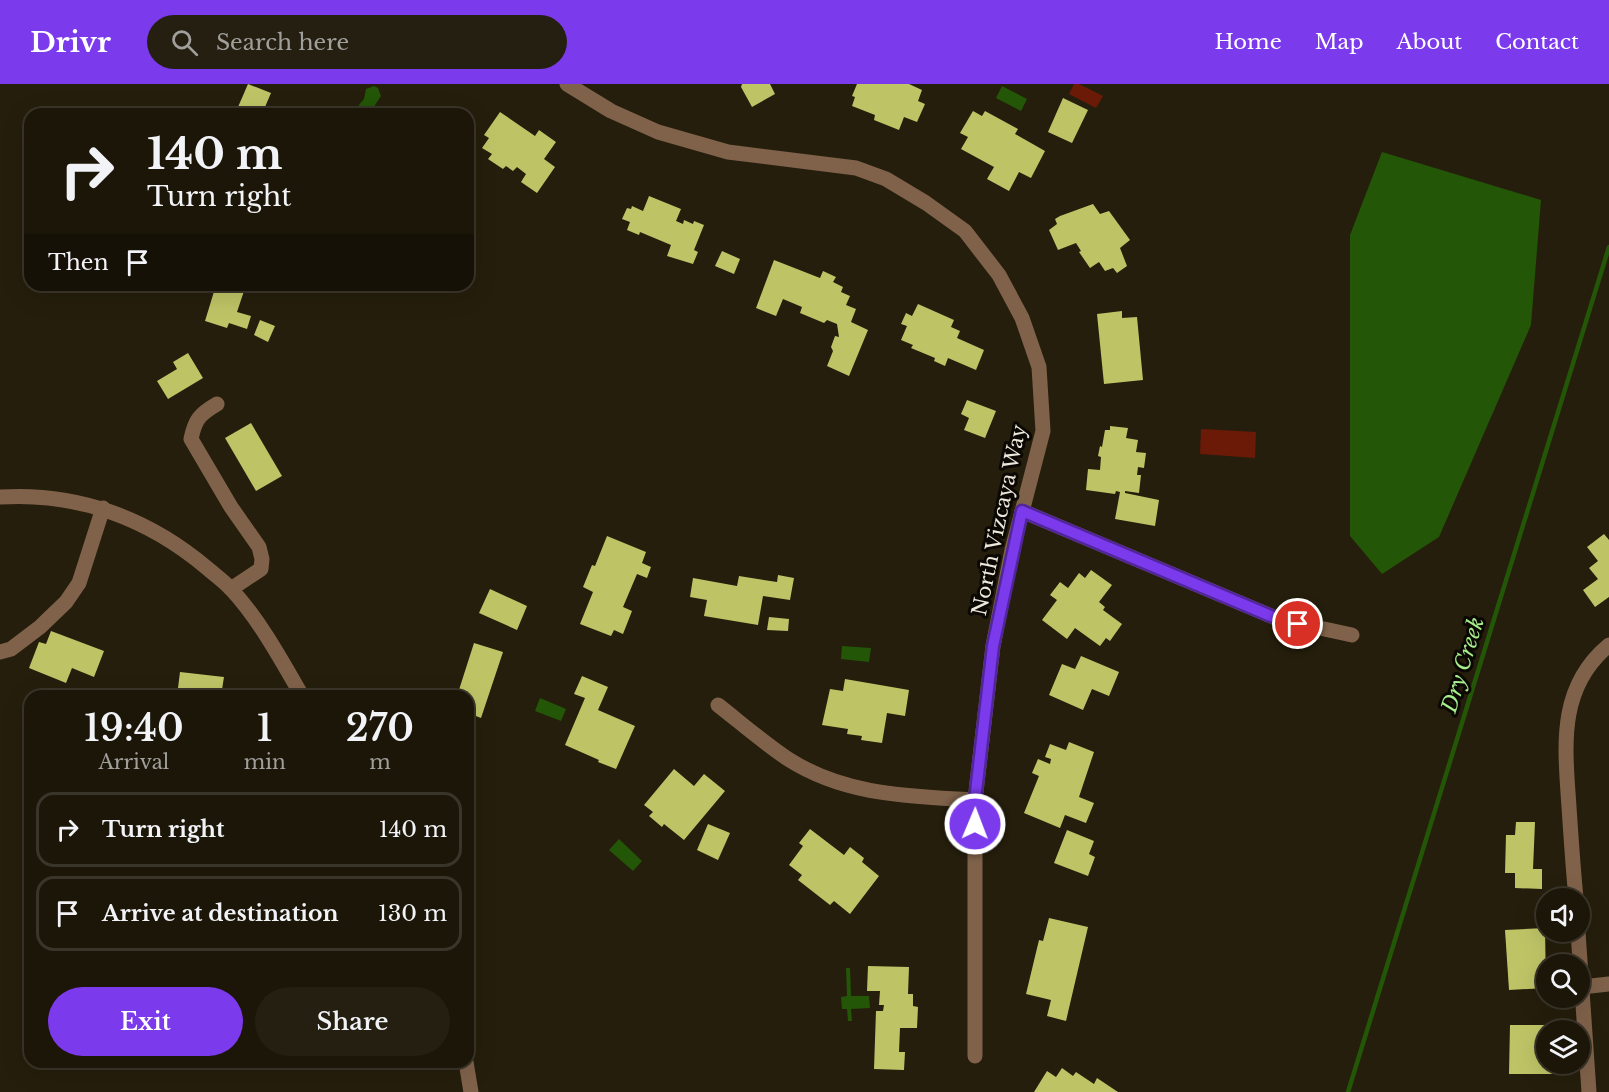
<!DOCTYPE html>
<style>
:root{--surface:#1c1609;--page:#251f12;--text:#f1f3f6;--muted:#a09f9c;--line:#3a352a;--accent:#7c3aed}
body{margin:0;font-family:"Libre Baskerville",serif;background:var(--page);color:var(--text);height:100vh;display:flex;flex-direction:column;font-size:22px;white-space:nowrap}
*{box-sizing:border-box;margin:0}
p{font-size:20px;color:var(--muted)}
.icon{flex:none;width:33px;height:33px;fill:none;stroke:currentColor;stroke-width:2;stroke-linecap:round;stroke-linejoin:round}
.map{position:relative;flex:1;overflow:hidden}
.side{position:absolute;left:24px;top:606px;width:450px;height:378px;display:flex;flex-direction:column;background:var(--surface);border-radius:18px;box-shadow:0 6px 24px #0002,0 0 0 2px var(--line)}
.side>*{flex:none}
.banner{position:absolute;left:24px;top:24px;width:450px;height:183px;border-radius:18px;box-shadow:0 6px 24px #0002,0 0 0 2px var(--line);background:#1c1609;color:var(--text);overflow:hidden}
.controls{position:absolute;left:1536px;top:804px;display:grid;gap:12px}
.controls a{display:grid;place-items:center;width:54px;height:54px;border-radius:50%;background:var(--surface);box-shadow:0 6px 24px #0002,0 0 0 2px var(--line);font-size:30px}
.pin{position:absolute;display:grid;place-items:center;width:51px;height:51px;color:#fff;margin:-26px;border:3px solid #fff;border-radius:50%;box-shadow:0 2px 6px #0007}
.me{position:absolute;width:66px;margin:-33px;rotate:1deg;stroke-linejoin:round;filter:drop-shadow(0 0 4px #0008)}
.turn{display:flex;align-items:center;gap:21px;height:126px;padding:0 24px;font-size:27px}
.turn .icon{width:78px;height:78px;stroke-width:2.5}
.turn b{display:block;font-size:42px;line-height:51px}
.then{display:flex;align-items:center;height:57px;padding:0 24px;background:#0003;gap:12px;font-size:22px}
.eta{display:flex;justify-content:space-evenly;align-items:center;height:102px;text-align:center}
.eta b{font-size:36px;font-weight:600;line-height:42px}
.cta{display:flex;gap:12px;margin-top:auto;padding:12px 24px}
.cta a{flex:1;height:69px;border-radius:36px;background:var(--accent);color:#fff;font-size:24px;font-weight:600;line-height:69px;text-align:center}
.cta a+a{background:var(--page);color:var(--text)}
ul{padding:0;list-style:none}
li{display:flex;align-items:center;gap:18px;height:75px;margin:0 12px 9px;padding:0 12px;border:3px solid var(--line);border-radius:18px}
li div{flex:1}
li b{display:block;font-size:22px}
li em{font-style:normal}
header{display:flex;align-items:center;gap:36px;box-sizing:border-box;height:84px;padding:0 30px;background:var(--accent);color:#fff}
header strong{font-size:28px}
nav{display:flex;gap:33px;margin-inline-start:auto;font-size:21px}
.search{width:420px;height:54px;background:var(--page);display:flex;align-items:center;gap:15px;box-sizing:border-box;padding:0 21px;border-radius:33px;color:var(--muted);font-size:22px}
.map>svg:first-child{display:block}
.green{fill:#6a1a07}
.water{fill:#235606}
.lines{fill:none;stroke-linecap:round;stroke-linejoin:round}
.stream{stroke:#235606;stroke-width:4.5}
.building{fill:#bec466}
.minor{stroke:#80624a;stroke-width:15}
.route-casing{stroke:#51269a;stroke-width:15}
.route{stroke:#7c3aed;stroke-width:10}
.labels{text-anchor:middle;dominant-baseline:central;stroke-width:6;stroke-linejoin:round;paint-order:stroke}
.street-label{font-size:20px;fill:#ede8dd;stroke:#0b0803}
.water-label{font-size:21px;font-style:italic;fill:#a6ee8b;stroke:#0b0803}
</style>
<header>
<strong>Drivr</strong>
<div class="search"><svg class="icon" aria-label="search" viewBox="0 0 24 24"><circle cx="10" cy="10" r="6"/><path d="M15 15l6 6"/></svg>Search here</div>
<nav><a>Home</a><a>Map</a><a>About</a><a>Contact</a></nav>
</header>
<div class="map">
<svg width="1609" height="1008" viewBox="0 0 1609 1008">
<rect width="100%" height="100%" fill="#251e0c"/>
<g class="green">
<path d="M1074,0h5l24,12 -7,12 -27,-14z"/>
<path d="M1201,345l55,3 -1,26 -55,-4z"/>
</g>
<g class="water">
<path d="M374,2l4,2 3,8 -6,9 -2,9h-16l2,-9 5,-6 2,-10z"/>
<path d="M1002,2l25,13 -6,12 -25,-13z"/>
<path d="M1382,68l159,48 -10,125 -92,212 -57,37 -32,-38v-301z"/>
<path d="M842,562l29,2 -2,14 -28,-3z"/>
<path d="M540,614l26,11 -5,12 -26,-10z"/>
<path d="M619,755l23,22 -9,10 -24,-21z"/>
<path d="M846,884h4l1,28h18l1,12 -19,1 1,12h-4l-1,-12h-5l-1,-12 6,-1z"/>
</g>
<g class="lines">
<path class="stream" d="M1348,1008l261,-845"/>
</g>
<g class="building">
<path d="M248,0l23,9 -9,21h-27z"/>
<path d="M742,0h28l5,10 -23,13 -11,-20z"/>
<path d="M857,0h52l13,6 -4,11 7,3 -8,18 -13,-5 -5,13 -25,-10 1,-5 -23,-9 3,-9 -3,-1z"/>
<path d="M1063,14l25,12 -16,33 -24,-11z"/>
<path d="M973,27l9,5 3,-5 33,18 -3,5 30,17 -14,27 -12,-6 -10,19 -22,-12 7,-12 -33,-18 7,-12 -8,-4z"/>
<path d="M500,28l35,24 4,-6 17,12 -12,17 11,8 -18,26 -16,-11 5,-8 -9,-7 -4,4 -7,-5 -3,3 -15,-10 4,-5 -10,-6 7,-10 -5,-3z"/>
<path d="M649,112l32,13 -5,12 7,3 1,-4 9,4 1,-3 10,4 -10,25 4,2 -5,12 -26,-8 4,-11 -31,-13 -1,3 -12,-5 3,-8 -8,-3 5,-11 4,1 1,-3 11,5z"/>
<path d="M1093,120l7,10 9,-3 21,29 -10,8 7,18 -10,7 -4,-5 -8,3 -6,-9 -9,6 -11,-16 2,-1 -5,-8 -18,7 -9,-20 8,-6 -2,-5 5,-3z"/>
<path d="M722,167l18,8 -6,15 -19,-8z"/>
<path d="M774,176l46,18 3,-7 13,6 -3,5 10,5 -2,5 9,4 -4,9 10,4 -5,13 17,8 -19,46 -22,-10 6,-15 -2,-4 4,-11 4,1 -2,-13 -10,-4 -3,3 -24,-10 2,-6 -19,-8 -7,17 -20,-8z"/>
<path d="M216,201h30l-9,27 14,4 -4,13 -18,-6 -2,5 -22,-7z"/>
<path d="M918,220l36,16 -3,7 9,4 -3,7 27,12 -8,20 -28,-12 -3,8 -11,-5 1,-3 -24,-10 2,-3 -12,-5 6,-14 -6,-2 5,-11 6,3z"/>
<path d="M1122,227v7l15,-1 6,63 -39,4 -7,-70z"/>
<path d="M260,236l15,6 -7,16 -14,-7z"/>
<path d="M188,269l15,25 -35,21 -11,-18 20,-12 -4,-7z"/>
<path d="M967,316l29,11 -11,27 -21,-8 5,-12 -8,-4z"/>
<path d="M251,339l31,53 -26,15 -31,-53z"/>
<path d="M1110,342l18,2 -2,10 12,2 -2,12 10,1 -2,15 -6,-1 -1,8h4l-2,18 -14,-2v2l34,7 -4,26 -40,-7 5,-27 -4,-1 -1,3 -29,-4 2,-21 12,1 1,-13 -3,-1 2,-10 2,1 3,-17h5z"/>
<path d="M1604,450l5,6v57l-14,10 -12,-17 15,-11 -9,-11 9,-7 -11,-14z"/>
<path d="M607,452l39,16 -4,11 9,4 -4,11 -10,-4 -14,33 9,4 -9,23 -9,-4 -3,6 -31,-12 13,-32 -10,-5 9,-22 3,1z"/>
<path d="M1091,486l21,15 -13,17 6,5 -2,3 19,14 -12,17 -4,-3 -6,8 -25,-18 -8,11 -25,-19 15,-20 -7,-5 10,-13 8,6 11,-15 6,5z"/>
<path d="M778,491l16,3 -4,22 -27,-4 -5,29 -54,-9 3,-16 -17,-3 3,-19 44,8 2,-10 38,6z"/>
<path d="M490,505l37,17 -10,24 -38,-17z"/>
<path d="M769,533l20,2 -1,12 -21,-1z"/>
<path d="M51,547l53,20 -10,26 -22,-9 -6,15 -37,-15 10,-26 7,2z"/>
<path d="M474,559l29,9 -22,66 -13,-5v-17h-11z"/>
<path d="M1081,572l38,16 -10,24 -17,-7 -9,21 -34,-15 13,-31 13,5z"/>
<path d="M180,588l44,5 -3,19h-44z"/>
<path d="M582,592l26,11 -10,23 37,16 -19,43 -18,-7 1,-2 -34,-15 20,-47 -11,-4z"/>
<path d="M845,595l64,11 -4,26 -18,-3 -5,30 -21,-3 1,-4 -15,-2 1,-5 -26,-4 8,-36 13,2z"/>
<path d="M1069,658l25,10 -15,45 15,6 -8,20 -21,-8 -5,13 -36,-15 15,-37 -7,-3 6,-14 12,5 1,-5 -6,-2 5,-13 16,6z"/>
<path d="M674,685l20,17 10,-12 21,17 -41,49 -20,-16 -2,3 -13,-11 4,-4 -9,-7z"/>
<path d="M1516,738h19l-2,47h9v20l-27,-1v-15h-10l1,-38h9z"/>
<path d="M708,740l22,9 -12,27 -21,-10z"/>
<path d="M810,745l34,26 6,-8 14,11 -2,4 17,14 -29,38 -16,-13 -4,4 -32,-25 4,-5 -13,-10 14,-19 -4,-3z"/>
<path d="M1067,746l27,11 -5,13 6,3 -7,19 -34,-13z"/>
<path d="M1049,834l39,9 -22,94 -19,-5 4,-16 -25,-6 13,-54 4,1z"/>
<path d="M1545,844l1,60 -37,2 -4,-60z"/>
<path d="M868,882l41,1 -1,27h5v12l5,1 -1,21h-17l-1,24h6l-1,18 -30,-1 2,-58h7l1,-6h-5l1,-14h-13z"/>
<path d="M1510,941h45v5h-9v34h8v10h-45z"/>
<path d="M1062,984l11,8 3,-4 18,12 3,-6 21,14h-84l13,-21 9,6z"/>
</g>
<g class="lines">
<g class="minor">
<path d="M567,0l44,27 47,21 70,20 128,16 30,11 40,24 39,28 34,44 23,43 17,49 4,64 -31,119 -19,96 -18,154v256"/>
<path d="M217,320c-17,10 -22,15 -26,35l40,68 28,40 3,12 -1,10 -30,20"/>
<path d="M0,413c77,-5 148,21 207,71 8,7 17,13 24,21 28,30 51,72 71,107"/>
<path d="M1022,427l256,108 74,16"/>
<path d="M0,568l11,-3 29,-22 26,-25 13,-19 24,-75"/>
<path d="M718,621c23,18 46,38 70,54 58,37 121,37 187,41"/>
<path d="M1576,814c-3,-30 -5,-61 -7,-91 -4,-60 -12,-119 40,-162"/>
<path d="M1578,848l11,160"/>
<path d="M1582,903l27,-3"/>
<path d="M466,978l5,30"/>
</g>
</g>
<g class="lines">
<defs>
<path id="route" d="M975,740v-24l18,-154 29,-135 256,108 20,5"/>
</defs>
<use href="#route" class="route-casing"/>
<use href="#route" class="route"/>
</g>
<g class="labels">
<g class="street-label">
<text transform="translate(999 436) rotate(-78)">North Vizcaya Way</text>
</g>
<g class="water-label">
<text transform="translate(1463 581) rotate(-73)">Dry Creek</text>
</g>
</g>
</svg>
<div class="controls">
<a><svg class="icon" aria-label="sound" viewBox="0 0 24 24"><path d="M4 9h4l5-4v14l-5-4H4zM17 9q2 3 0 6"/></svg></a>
<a><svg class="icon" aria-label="search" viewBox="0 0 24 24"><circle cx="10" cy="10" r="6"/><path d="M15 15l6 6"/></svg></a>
<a><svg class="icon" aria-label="layers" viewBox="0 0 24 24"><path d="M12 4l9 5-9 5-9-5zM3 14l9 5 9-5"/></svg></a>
</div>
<div class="pin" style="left:1298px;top:540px;background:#d93025"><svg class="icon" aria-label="arrive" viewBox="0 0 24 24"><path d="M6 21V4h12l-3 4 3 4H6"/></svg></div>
<svg class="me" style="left:975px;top:740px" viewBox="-20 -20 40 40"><circle r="17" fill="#7c3aed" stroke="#fff" stroke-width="3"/><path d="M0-11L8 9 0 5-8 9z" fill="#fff"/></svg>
<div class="banner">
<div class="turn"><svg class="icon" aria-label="right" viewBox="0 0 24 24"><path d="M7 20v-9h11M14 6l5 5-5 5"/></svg><div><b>140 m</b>Turn right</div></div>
<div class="then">Then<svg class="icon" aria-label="arrive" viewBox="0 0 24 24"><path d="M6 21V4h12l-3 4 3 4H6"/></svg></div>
</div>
<section class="side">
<div class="eta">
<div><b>19:40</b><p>Arrival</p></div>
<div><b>1</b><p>min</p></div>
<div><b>270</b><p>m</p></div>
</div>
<ul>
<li><svg class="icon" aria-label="right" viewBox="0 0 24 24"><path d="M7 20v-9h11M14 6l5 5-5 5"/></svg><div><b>Turn right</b></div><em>140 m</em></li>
<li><svg class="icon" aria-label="arrive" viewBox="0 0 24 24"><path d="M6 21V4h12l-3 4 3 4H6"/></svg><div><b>Arrive at destination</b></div><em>130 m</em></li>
</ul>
<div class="cta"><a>Exit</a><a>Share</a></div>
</section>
</div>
